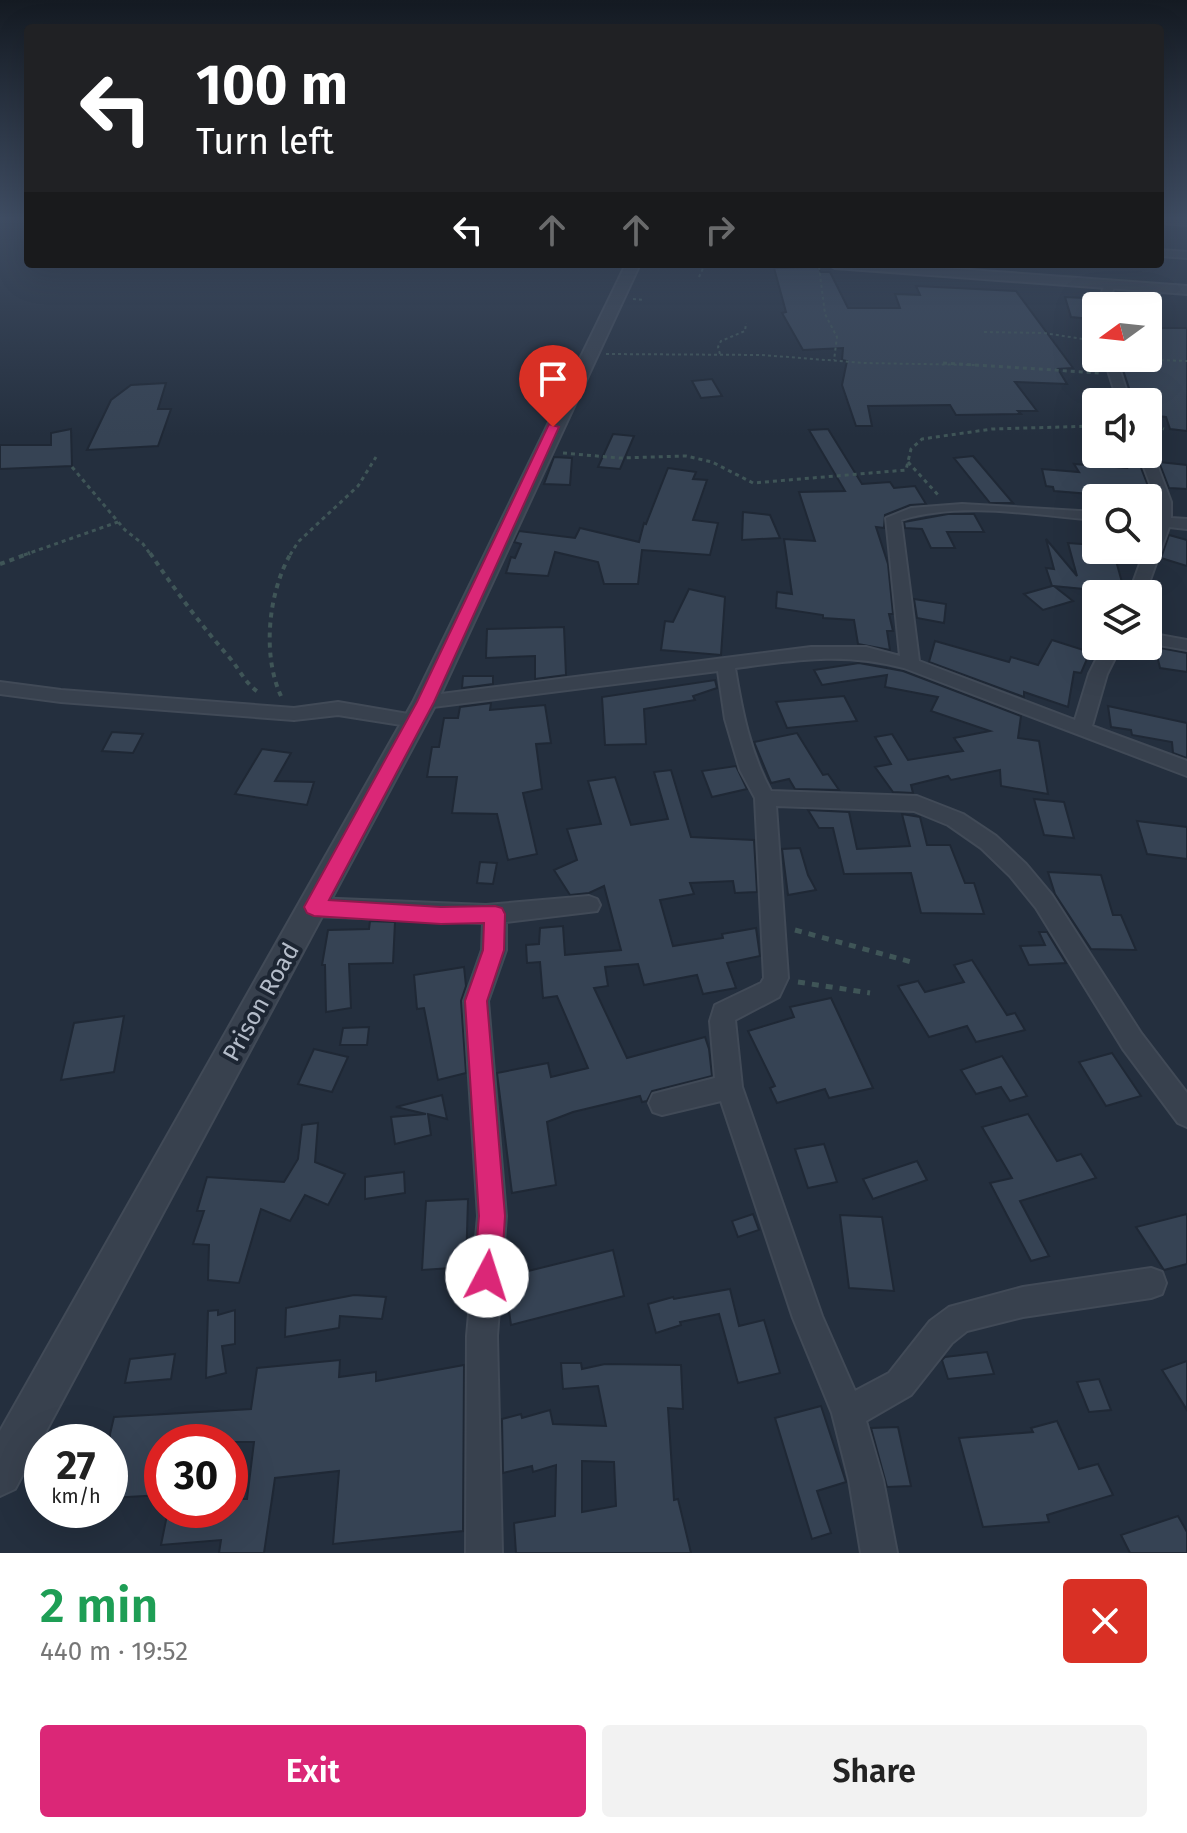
<!DOCTYPE html>
<meta charset="utf-8">
<style>
:root{--surface:#fff;--page:#f2f2f2;--text:#222;--muted:#767676;--accent:#db2777}
body{margin:0;font-family:"Fira Sans",sans-serif;background:var(--page);color:var(--text);height:100vh;display:flex;flex-direction:column;font-size:30px;white-space:nowrap}
*{box-sizing:border-box;margin:0}
p{font-size:26px;color:var(--muted)}
.icon{flex:none;width:44px;height:44px;fill:none;stroke:currentColor;stroke-width:2;stroke-linecap:round;stroke-linejoin:round}
.map{position:relative;height:1553px;overflow:hidden}
.panel{display:flex;flex-direction:column;background:var(--surface);flex:1}
.panel>*{flex:none}
.hud{position:absolute;left:24px;top:24px;width:1140px;height:244px;border-radius:8px;box-shadow:0 8px 32px #0002;background:#202124;color:#fff;overflow:hidden}
.needle{width:52px;rotate:255deg}
.buttons{position:absolute;left:1082px;top:292px;display:grid;gap:16px}
.buttons a{display:grid;place-items:center;width:80px;height:80px;border-radius:8px;background:var(--surface);box-shadow:0 8px 32px #0002;font-size:40px}
.speed{position:absolute;left:24px;top:1424px;display:flex;gap:16px;font-size:40px;font-weight:700;text-align:center}
.speed>*{display:grid;place-content:center;width:104px;height:104px;border-radius:50%;background:var(--surface);box-shadow:0 8px 32px #0002;line-height:1}
.speed small{font-size:20px;font-weight:400}
.speed .limit{border:12px solid #d22;background:#fff;color:#111}
.pin{position:absolute;display:grid;place-items:center;width:68px;height:68px;color:#fff;margin:-82px -34px;border-radius:50% 50% 50% 0;rotate:-45deg;box-shadow:0 0 8px #0007}
.pin .icon{rotate:45deg}
.me{position:absolute;width:88px;margin:-44px;rotate:5deg;stroke-linejoin:round;filter:drop-shadow(0 0 6px #0008)}
.turn{display:flex;align-items:center;gap:28px;height:168px;padding:0 40px;font-size:36px}
.turn .icon{width:104px;height:104px;stroke-width:2.5}
.turn b{display:block;font-size:56px;line-height:68px}
.lanes{display:flex;align-items:center;height:76px;padding:0 40px;background:#0003;justify-content:center;gap:40px;direction:ltr}
.lanes .off{opacity:.35}
.round{display:grid;place-items:center;flex:none;width:84px;height:84px;border-radius:8px;background:var(--page)}
.headline{display:flex;align-items:center;justify-content:space-between;height:136px;padding:0 40px}
h1{font-size:48px;font-weight:600;line-height:60px;color:#1e9e55}
.action{display:flex;gap:16px;margin-top:auto;padding:16px 40px}
.action a{flex:1;height:92px;border-radius:8px;background:var(--accent);color:#fff;font-size:32px;font-weight:600;line-height:92px;text-align:center}
.action a+a{background:var(--page);color:var(--text)}
.map>svg:first-child{display:block}
.building{fill:#364354;stroke:#1f2835;stroke-width:2;fill-rule:evenodd}
.lines{fill:none;stroke-linecap:round;stroke-linejoin:round}
.minor-casing{stroke:#414a57;stroke-width:4}
.tertiary-casing{stroke:#414a57;stroke-width:4}
.path-far3{stroke:#3f5557;stroke-width:2;stroke-dasharray:3 3;stroke-linecap:butt}
.path-far2{stroke:#3f5557;stroke-width:3;stroke-dasharray:4 4;stroke-linecap:butt}
.path-far1{stroke:#3f5557;stroke-width:4;stroke-dasharray:5 5;stroke-linecap:butt}
.path{stroke:#3f5557;stroke-width:5;stroke-dasharray:7 7;stroke-linecap:butt}
.minor{fill:#38414e;fill-rule:evenodd}
.tertiary{fill:#38414e;fill-rule:evenodd}
.route{fill:#db2777;stroke:#8e194d;stroke-width:2}
.labels{text-anchor:middle;dominant-baseline:central;stroke-width:8;stroke-linejoin:round;paint-order:stroke}
.street-label{font-size:24px;fill:#b4bcc9;stroke:#1d2633}
</style>
<div class="map">
<svg width="1187" height="1553" viewBox="0 0 1187 1553">
<rect width="100%" height="100%" fill="#242f3e"/>
<g class="building">
<path d="M818,267l3,5h9l18,36h52l-5,-14 25,1 -4,-9 100,5 57,77 -15,1 9,15 -52,-2 22,29h-19l3,3 -65,1 -6,-10 -82,1 4,20h-16l-14,-41 5,-24 -5,-1 1,-12 -40,2 -21,-37 4,-1 -12,-44z"/>
<path d="M1065,297l19,1 7,21 -20,-2z"/>
<path d="M1148,328h39v103l-17,-2 -4,-12 -18,-2v-16l-16,-2 -12,-36 28,1z"/>
<path d="M712,379l10,17 -21,2 -9,-17z"/>
<path d="M166,383l-8,26h13l-13,37 -71,4 24,-50 20,-15z"/>
<path d="M71,429l1,37 -72,3v-24h51v-12z"/>
<path d="M828,429l34,55 28,-2 4,6 21,-2 11,18 -16,1 -25,10 -1,13 -8,-1 12,37 5,50h-4l4,17h-6l3,19 -32,-6 -4,-24 -31,-2v-3l-47,-7 1,-16 15,2 -8,-55 31,2 -16,-49 46,-1 -36,-61z"/>
<path d="M613,434l21,2 -14,33 -22,-2z"/>
<path d="M973,456l40,47h-23l-36,-45z"/>
<path d="M554,457l18,1 -2,27 -26,-1z"/>
<path d="M1124,458l14,2 10,26 -15,-1 7,13 -86,-7 -1,-4 -7,-1 -4,-17 37,3 -5,-8 53,4z"/>
<path d="M1159,462l28,3v24l-18,-1z"/>
<path d="M668,468l28,4 -3,7 14,1 -14,40 25,3 -8,32 -68,-5 -4,34h-34l-6,-22 -43,-10 -7,24 -42,-3 5,-16 4,1 6,-14 -7,-2 5,-11 56,7 5,-10 59,14 5,-19 2,1z"/>
<path d="M743,512l27,3 10,23 -38,2z"/>
<path d="M948,514h26l10,18h-37l8,16h-24l-9,-19 -17,-1 -1,-6z"/>
<path d="M1169,535l18,5v26l-26,-8z"/>
<path d="M1046,539l31,37 -9,-33 28,2v5h17l12,43 -71,-7 19,15 -30,9 -19,-16 28,-8 -6,-18 8,1z"/>
<path d="M689,589l36,8 -4,58 -60,-5 4,-29 8,1z"/>
<path d="M914,599l32,5 -2,19 -27,-5z"/>
<path d="M564,627l2,48 -31,4v-23l-49,2 1,-29z"/>
<path d="M1052,640l38,12 -9,21 -7,-1 -6,35 -44,-15v5l-95,-35 6,-21 74,21 2,-5 27,8z"/>
<path d="M1155,647l32,6v19l-27,-4z"/>
<path d="M859,663l44,8 118,45 -3,22 21,3 9,53 -47,-8 -1,-16 -49,10 -3,-4 -37,9 2,8 -20,-1 -18,-25 16,-3 -16,-27 17,-3 16,26 55,-9 -9,-13 36,-7 -59,-20 7,-14 -53,-10 2,-12 -65,10 -8,-15z"/>
<path d="M463,676h30v8l-31,4z"/>
<path d="M715,680l2,8 -24,8 2,4 -51,9 2,35 -41,1 -3,-48z"/>
<path d="M844,696l13,25 -70,7 -11,-26z"/>
<path d="M491,703l-1,7 55,-5 6,38 -15,1 6,45 -19,4 14,61 -29,6 -11,-46 -45,-1 5,-36h-30l5,-30h7l5,-29h14l2,-11z"/>
<path d="M1108,706l79,17v35l-14,-5 -1,-11 -40,-7 -1,-5 -20,-3z"/>
<path d="M112,732l31,2 -10,19 -31,-2z"/>
<path d="M797,733l26,42 5,-1 11,16 -44,-1 -6,-10 -18,4 -17,-41z"/>
<path d="M262,749l29,4 -16,28 39,1 -7,23 -72,-11z"/>
<path d="M736,766l11,23 -35,8 -10,-26z"/>
<path d="M671,770l20,67 63,3 3,52 -22,1 -2,-12 -43,2 4,11 -34,6 13,46 50,-8 -1,-4 34,-6 4,28 -33,7 9,25 -33,6 -6,-19 -53,10 -6,-21 -33,3 3,19 -14,2 33,70 78,-21 4,12 3,27 -60,15 -5,10 -5,1 -2,-6 -67,16 -26,10 9,63 -44,8 -15,-120 51,-10 3,14 37,-9 -31,-72 -14,2 -3,-36 -13,1 -1,-18 13,-1 1,-16 23,-2 2,29 56,-5 -17,-64 -15,7 -19,2 -16,-25 23,-10 -10,-31 34,-5 -13,-43 27,-4 16,48 37,-6 -14,-47z"/>
<path d="M1034,799l30,3 10,36 -30,-3z"/>
<path d="M808,810l41,2 8,37 53,-3 -8,-32 18,3 7,28h23l15,38h9l10,31 -63,-1 -10,-40 -67,1 -11,-46h-14z"/>
<path d="M1137,821l50,6v32l-40,-5z"/>
<path d="M800,848l8,27 8,15 -28,5 -6,-46z"/>
<path d="M480,862l17,1 -4,21 -16,-1z"/>
<path d="M1048,872l53,3 12,40h8l15,35 -45,-1 -36,-55z"/>
<path d="M370,921l25,1 -2,41 -44,1 2,44 -25,4 -1,-47h-3l6,-35 41,-1z"/>
<path d="M1039,932h8l19,31 -37,2 -9,-19 25,-1z"/>
<path d="M972,960l35,55 8,-2 10,17 -49,12 -9,-16 -38,11 -31,-51 20,-5 7,11 39,-10 -10,-17z"/>
<path d="M464,967l2,19 -5,15 5,72 -28,7 -14,-72 -7,1 -3,-34z"/>
<path d="M831,998l42,90 -44,10 -4,-9 -48,14 -7,-15 5,-2 -27,-55 46,-14 -4,-10z"/>
<path d="M124,1016l-10,56 -53,8 13,-57z"/>
<path d="M369,1027l-2,18h-27l3,-17z"/>
<path d="M314,1049l34,8 -16,35 -34,-8z"/>
<path d="M1112,1053l29,43 -35,10 -27,-44z"/>
<path d="M1002,1056l25,40 -17,5 -9,-14 -25,7 -15,-24z"/>
<path d="M442,1095l5,24 -19,-5 3,21 -36,9 -4,-27 35,-3 -30,-7z"/>
<path d="M1028,1114l29,47 24,-7 15,24 -76,23 29,55 -18,5 -41,-78 22,-5 -30,-51z"/>
<path d="M318,1123l-3,39 30,12 -17,31 -23,-10 -15,26 -29,-12 -22,74 -31,-3 1,-35 -16,-1 11,-33h-7l10,-34 77,5 14,-23 4,-34z"/>
<path d="M824,1144l13,38 -29,6 -13,-39z"/>
<path d="M917,1161l10,19 -54,19 -10,-20z"/>
<path d="M404,1172l1,21 -40,6v-22z"/>
<path d="M468,1199l-2,68 -44,3 4,-69z"/>
<path d="M753,1214l6,16 -21,7 -6,-16z"/>
<path d="M1187,1214v50l-23,6 -28,-43z"/>
<path d="M840,1215l42,2 12,74 -45,-3z"/>
<path d="M613,1250l11,46 -113,29 -7,-48z"/>
<path d="M730,1289l9,37 25,-6 16,53 -42,10 -19,-69 -39,8 1,3 -25,8 -8,-29 25,-7 1,2z"/>
<path d="M354,1295l32,2 -4,22 -42,-3 -1,12 -54,9 1,-29z"/>
<path d="M218,1310v5l17,-5v34l-13,2 4,27 -20,5 2,-67z"/>
<path d="M987,1352l7,22 -46,5 -6,-19 3,-3z"/>
<path d="M175,1354l-4,25 -46,4 5,-24z"/>
<path d="M340,1360l-1,17 37,-5v9l88,-16 -1,166 -130,13 6,-73 -64,7 -11,75h-45l2,-13 -60,5 7,-35h62v-11h17l7,-57h-92v53l-52,3v-64l4,-17 137,-8 6,-41z"/>
<path d="M1187,1361v49l-25,-40z"/>
<path d="M561,1363h20l1,6 23,-5 76,1 2,44 -15,-1 6,92 4,-1 13,54h-175l-2,-30 41,-7 1,-51 -23,7 -1,-6 -29,7 -1,-54 19,-5 1,4 28,-8 3,14 53,2 -8,-40 -35,3zM582,1461l32,1 2,44 -34,6z"/>
<path d="M1099,1379l12,31 -22,2 -12,-30z"/>
<path d="M821,1406l25,76 -29,9 14,42 -19,6 -37,-121z"/>
<path d="M1057,1421l22,48 19,-5 15,31 -66,20 2,7 -66,5 -24,-89 74,-6 -2,-4z"/>
<path d="M898,1427l13,59 -24,1 -16,-59z"/>
<path d="M1178,1516l9,16v21h-57l-9,-18z"/>
</g>
<g class="lines">
<defs>
<g id="minor">
<path d="M1160,219h27v6l-27,-2z"/>
<path d="M1160,250l27,2v6l-27,-2z"/>
<path d="M1110,281l5,3 -8,22h-10l8,-22z"/>
<path d="M1104,358h12l14,44h-12z"/>
<path d="M1148,450l5,4 18,48v16l16,1v10l-18,-2 -24,67h-16l16,-44h3l6,-24h-6v-10l8,1 1,-15 -18,-48h9z"/>
<path d="M962,504l134,8v8c-62,-5 -135,-19 -195,0l18,141 156,59 14,-46 14,-28h18l-14,28 -15,52 95,35v15l-283,-108c-62,-16 -106,-8 -169,0 7,43 15,84 36,123l146,5 46,18 33,22 30,28 26,31 89,138 46,60v34l-9,-4 -55,-74 -87,-141 -26,-32 -29,-28 -33,-23 -34,-14 -138,-5 12,172 -9,19 -44,23 7,67 80,229 33,75 34,-18 41,-52 19,-14 74,-20 128,-19 11,4 4,11 -4,11 -11,4 -128,19 -56,14 -15,12 -41,52 -45,26 17,59 14,73h-36l-12,-73 -17,-67 -39,-95 -72,-217 -59,14 -9,-3 -4,-9 4,-9 62,-16 -5,-57 5,-16 46,-22 3,-5 -9,-180 -15,-28 -15,-51 -7,-48 -293,37 -9,-6 9,-6 386,-49h55l34,9 -14,-138 25,-10z"/>
<path d="M1148,633l39,7v10l-39,-7z"/>
<path d="M0,682l61,8 233,18 44,-6 76,13 9,6 -9,6 -76,-12 -44,5 -233,-18 -61,-8z"/>
<path d="M589,896l8,3 3,6 -3,6 -91,11v28l-18,51 18,215 -9,120 5,217h-36l1,-217 11,-120 -14,-215 18,-51 1,-27 -169,-7 -8,-3 -3,-6 3,-6 8,-3 172,7z"/>
</g>
<g id="tertiary">
<path d="M626,264h14l-203,438 -422,787 -15,7v-65l413,-729z"/>
<path d="M828,264h60l299,22v8l-352,-26z"/>
</g>
</defs>
<use href="#minor" class="minor-casing"/>
<use href="#tertiary" class="tertiary-casing"/>
<g class="path-far3">
<path d="M819,267l6,47 12,23 -3,23"/>
<path d="M699,277l6,-13"/>
<path d="M633,299l11,1"/>
<path d="M984,332l60,1 52,8"/>
<path d="M606,354l156,1 103,8 110,2"/>
<path d="M720,354l-2,-7 3,-6 24,-10 1,-8"/>
<path d="M1125,359l62,2"/>
</g>
<g class="path-far2">
<path d="M943,363l157,10"/>
<path d="M1148,423l16,6"/>
<path d="M563,453l56,5 67,-2 26,6 41,21 153,-13 5,-21 11,-10 70,-10 104,-3"/>
<path d="M908,462l31,34"/>
<path d="M72,467l53,63 18,14 8,11"/>
<path d="M24,555l94,-33"/>
<path d="M290,555l8,-13 60,-56 18,-29"/>
</g>
<g class="path-far1">
<path d="M150,553c25,37 50,71 79,104 11,13 17,28 32,37"/>
<path d="M0,564l30,-11"/>
<path d="M281,696c-19,-41 -13,-103 10,-143"/>
</g>
<g class="path">
<path d="M795,930l120,33"/>
<path d="M798,982l72,11"/>
</g>
<use href="#minor" class="minor"/>
<use href="#tertiary" class="tertiary"/>
</g>
<linearGradient id="sky" x2="0" y2="1"><stop stop-color="#141a22"/><stop offset="0.5" stop-color="#3f4d63"/><stop offset="1" stop-color="#3f4d63" stop-opacity="0"/></linearGradient>
<rect width="1187" height="436" fill="url(#sky)"/>
<path class="route" d="M549,424l10,3 -125,275 -105,198 112,7 54,-1 7,2 3,6 -1,36 -17,51 18,215 -4,60 -4,9 -10,4 -9,-4 -4,-9 5,-60 -14,-215 18,-51 1,-27 -43,1 -127,-8 -7,-3 -3,-6 113,-205z"/>
<g class="labels">
<g class="street-label">
<text transform="translate(261 1002) rotate(-61)">Prison Road</text>
</g>
</g>
</svg>
<div class="buttons">
<a><svg class="needle" viewBox="-14 -14 28 28"><path d="M0-13l5 13h-10z" fill="#e53935"/><path d="M0 13l5-13h-10z" fill="#767676"/></svg></a>
<a><svg class="icon" aria-label="sound" viewBox="0 0 24 24"><path d="M4 9h4l5-4v14l-5-4H4zM17 9q2 3 0 6"/></svg></a>
<a><svg class="icon" aria-label="search" viewBox="0 0 24 24"><circle cx="10" cy="10" r="6"/><path d="M15 15l6 6"/></svg></a>
<a><svg class="icon" aria-label="layers" viewBox="0 0 24 24"><path d="M12 4l9 5-9 5-9-5zM3 14l9 5 9-5"/></svg></a>
</div>
<div class="speed"><div>27<small>km/h</small></div><div class="limit">30</div></div>
<div class="pin" style="left:553px;top:427px;background:#d93025"><svg class="icon" aria-label="arrive" viewBox="0 0 24 24"><path d="M6 21V4h12l-3 4 3 4H6"/></svg></div>
<svg class="me" style="left:487px;top:1276px" viewBox="-20 -20 40 40"><circle r="19" fill="#fff"/><path d="M0-13L10 11 0 6-10 11z" fill="#db2777"/></svg>
<div class="hud">
<div class="turn"><svg class="icon" aria-label="left" viewBox="0 0 24 24"><path d="M17 20v-9H6M10 6l-5 5 5 5"/></svg><div><b>100 m</b>Turn left</div></div>
<div class="lanes"><svg class="icon" aria-label="left" viewBox="0 0 24 24"><path d="M17 20v-9H6M10 6l-5 5 5 5"/></svg><svg class="icon off" aria-label="ahead" viewBox="0 0 24 24"><path d="M12 20V5M6 11l6-6 6 6"/></svg><svg class="icon off" aria-label="ahead" viewBox="0 0 24 24"><path d="M12 20V5M6 11l6-6 6 6"/></svg><svg class="icon off" aria-label="right" viewBox="0 0 24 24"><path d="M7 20v-9h11M14 6l5 5-5 5"/></svg></div>
</div>
</div>
<section class="panel">
<div class="headline"><div><h1>2 min</h1><p>440 m · 19:52</p></div><a class="round" style="background:#d93025;color:#fff"><svg class="icon" aria-label="close" viewBox="0 0 24 24"><path d="M6 6l12 12M18 6L6 18"/></svg></a></div>
<div class="action"><a>Exit</a><a>Share</a></div>
</section>
